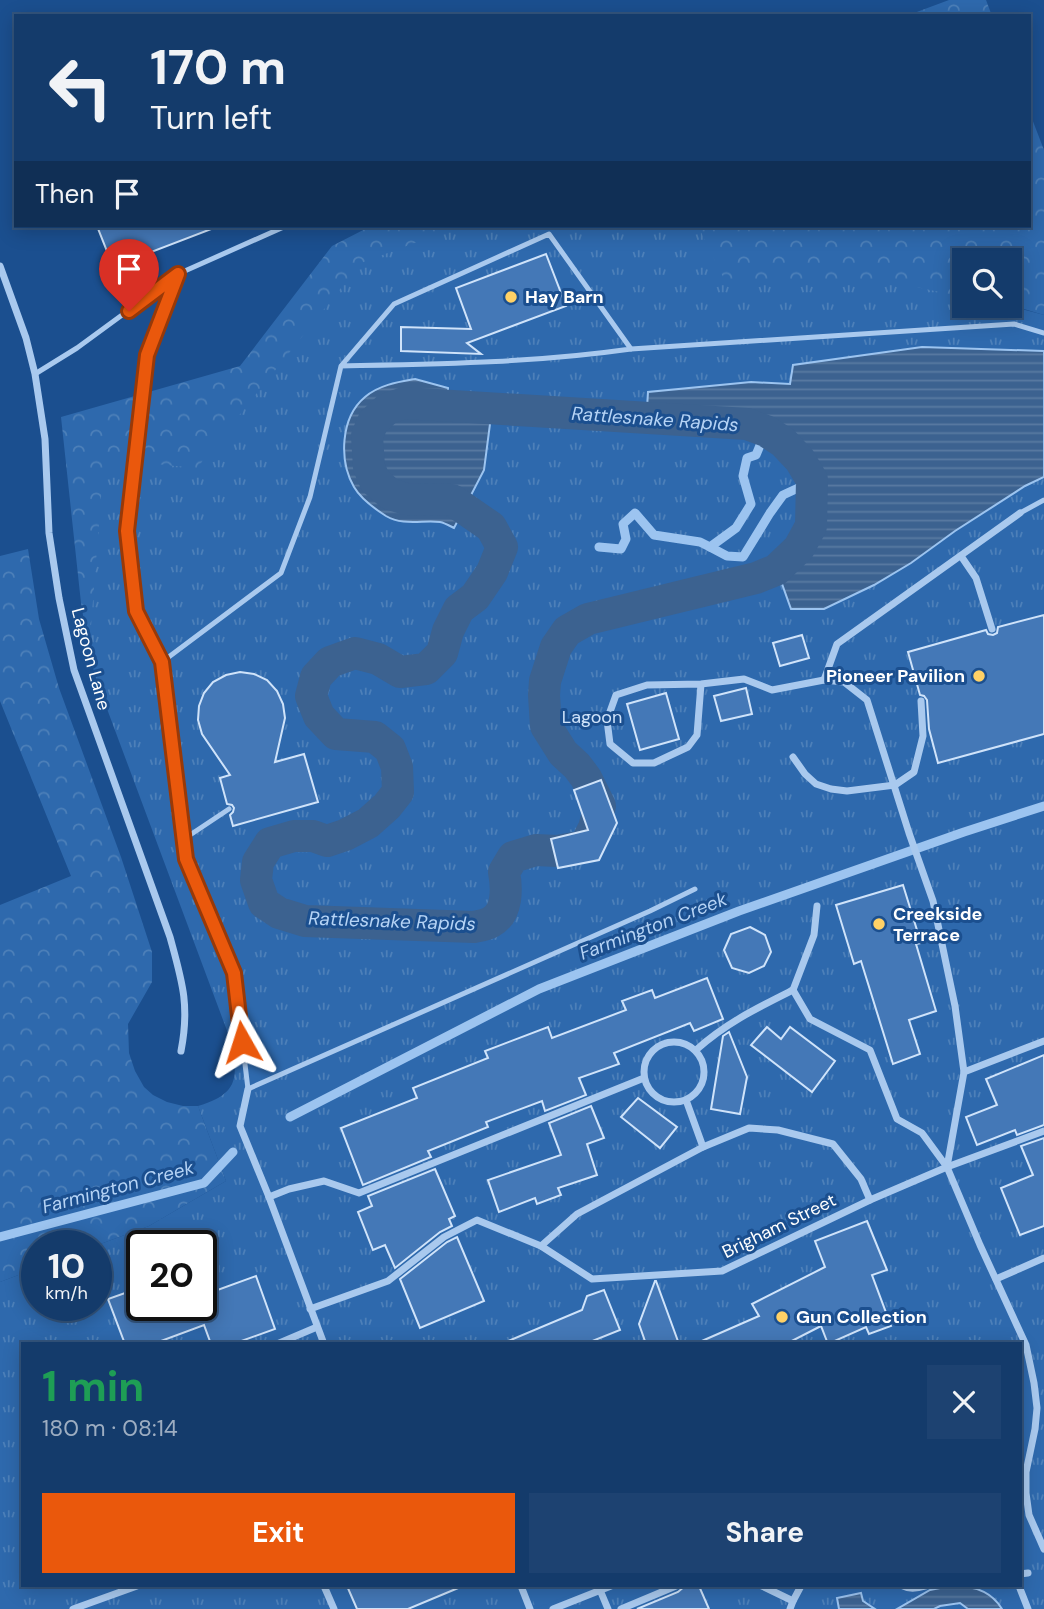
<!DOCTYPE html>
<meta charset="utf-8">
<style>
:root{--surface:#143b6b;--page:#1d4271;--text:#f1f3f6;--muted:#9dadc1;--line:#33557e;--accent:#ea580c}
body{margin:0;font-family:"DM Sans",sans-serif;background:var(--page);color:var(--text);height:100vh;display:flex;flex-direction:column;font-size:26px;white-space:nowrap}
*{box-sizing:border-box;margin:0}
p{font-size:23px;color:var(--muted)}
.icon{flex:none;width:38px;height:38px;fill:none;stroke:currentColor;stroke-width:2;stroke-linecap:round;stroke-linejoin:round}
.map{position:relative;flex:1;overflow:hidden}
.side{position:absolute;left:21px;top:1342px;width:1001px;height:245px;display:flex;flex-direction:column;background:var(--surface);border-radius:0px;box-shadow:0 4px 18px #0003,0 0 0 2px var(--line)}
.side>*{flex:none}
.hud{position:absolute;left:14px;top:14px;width:1017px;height:214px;border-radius:0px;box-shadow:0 4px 18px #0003,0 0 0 2px var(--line);background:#143b6b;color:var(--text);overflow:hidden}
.fabs{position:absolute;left:952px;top:248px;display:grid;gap:14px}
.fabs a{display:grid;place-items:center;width:70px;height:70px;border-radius:0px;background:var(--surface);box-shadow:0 4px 18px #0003,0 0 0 2px var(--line);font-size:35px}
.speed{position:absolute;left:21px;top:1230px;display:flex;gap:14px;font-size:35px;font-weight:700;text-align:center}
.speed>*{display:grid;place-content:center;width:91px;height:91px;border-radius:50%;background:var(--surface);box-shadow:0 4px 18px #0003,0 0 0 2px var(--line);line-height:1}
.speed small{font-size:18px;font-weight:400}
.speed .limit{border:4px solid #111;border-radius:10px;background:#fff;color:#111}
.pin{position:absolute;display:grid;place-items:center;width:60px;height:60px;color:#fff;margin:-72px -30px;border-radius:50% 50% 50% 0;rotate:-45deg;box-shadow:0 0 7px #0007}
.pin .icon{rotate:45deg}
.me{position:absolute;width:77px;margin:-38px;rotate:354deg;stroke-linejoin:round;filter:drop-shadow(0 0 5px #0008)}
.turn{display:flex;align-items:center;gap:24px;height:147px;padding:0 21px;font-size:32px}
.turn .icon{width:91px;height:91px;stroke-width:2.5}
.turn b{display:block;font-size:49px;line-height:60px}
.then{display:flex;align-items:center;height:66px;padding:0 21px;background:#0003;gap:14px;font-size:26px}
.round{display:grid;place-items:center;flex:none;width:74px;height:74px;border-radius:0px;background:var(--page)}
.summary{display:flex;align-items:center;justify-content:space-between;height:119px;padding:0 21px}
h1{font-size:42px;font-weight:700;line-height:52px;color:#1e9e55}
.cta{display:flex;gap:14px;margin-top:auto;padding:14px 21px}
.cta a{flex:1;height:80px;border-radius:0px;background:var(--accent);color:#fff;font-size:28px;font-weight:700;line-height:80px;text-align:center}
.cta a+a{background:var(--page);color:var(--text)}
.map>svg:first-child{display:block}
.forest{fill:url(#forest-crowns);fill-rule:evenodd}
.park{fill:url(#park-tufts);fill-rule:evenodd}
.pitch{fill:#2e69ad}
.water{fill:url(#water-rules);stroke:#9cc4f0;stroke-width:2}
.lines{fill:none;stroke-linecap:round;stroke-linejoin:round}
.stream{stroke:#9cc4f0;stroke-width:9}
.canal{stroke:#3c6290;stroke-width:32}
.building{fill:#4478b7;stroke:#cfe3fa;stroke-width:2}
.lane{stroke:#a9c9ee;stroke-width:5}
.street{stroke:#a9c9ee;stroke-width:7}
.route-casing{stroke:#983908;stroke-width:18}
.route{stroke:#ea580c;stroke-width:12}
.poi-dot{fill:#ffd166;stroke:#1b4f8f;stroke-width:2.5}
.labels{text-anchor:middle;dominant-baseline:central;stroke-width:6;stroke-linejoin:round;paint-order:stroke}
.poi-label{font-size:18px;font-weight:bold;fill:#fff;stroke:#1b4f8f;text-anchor:start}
.street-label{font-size:18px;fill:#fff;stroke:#1b4f8f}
.park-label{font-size:18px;fill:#cfe3fa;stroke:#1b4f8f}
.water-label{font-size:19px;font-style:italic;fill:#b5d3f5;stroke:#1b4f8f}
</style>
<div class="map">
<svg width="1044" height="1609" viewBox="0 0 1044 1609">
<defs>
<pattern id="forest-crowns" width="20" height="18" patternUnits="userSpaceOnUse" patternTransform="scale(1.75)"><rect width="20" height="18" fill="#2e69ad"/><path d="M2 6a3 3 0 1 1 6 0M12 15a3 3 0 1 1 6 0" fill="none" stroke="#4d80b9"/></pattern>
<pattern id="park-tufts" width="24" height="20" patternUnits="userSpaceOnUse" patternTransform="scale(1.75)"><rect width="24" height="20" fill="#2e69ad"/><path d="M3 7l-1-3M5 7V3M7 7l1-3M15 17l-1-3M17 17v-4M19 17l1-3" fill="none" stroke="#4d80b9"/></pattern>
<pattern id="water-rules" width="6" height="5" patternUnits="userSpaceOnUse" patternTransform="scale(1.75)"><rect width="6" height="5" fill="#3c6290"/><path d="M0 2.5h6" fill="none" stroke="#597aa1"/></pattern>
</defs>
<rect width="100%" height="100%" fill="#1b4f8f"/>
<g class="forest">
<path d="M949,0h37l6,16h-86z"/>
<path d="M1029,111l15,39v165l-20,-6 -338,13 -114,-96h457zM964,261h46v45h-46z"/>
<path d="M371,226h131l-405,456 -8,-30 -8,-49 -20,-186 179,-51 92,-120z"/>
<path d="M28,549l11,70 20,69 62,169 31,95v30l-24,42 1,29 6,18 9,16 9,8 14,7 16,4h15l28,75 -77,45 -54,20h-58v22l-37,14v-377l71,-29 -71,-175v-145z"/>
</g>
<path class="park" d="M460,226h238l29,59 150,-6 87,18v9h46l34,9v1294h-1044v-327l37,-14v38h59l-1,-60 54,-20 77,-45 -28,-75c44,-13 40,-32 31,-70l-132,-354 -8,-30 15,-193 93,9 164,-205zM142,1246h59v60h-59zM23,1344h997v242h-997z"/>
<path class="pitch" d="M527,1586h66l-57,22z"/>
<g class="water">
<path d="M922,347l122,4v126l-19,9 -70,45 -44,32 -37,22 -50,24h-33l-10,-28 25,-20 14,-28 6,-27 -4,-29 -19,-32 -27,-21 -33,-10 -96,-6 1,-16 103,-10 39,2 3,-19z"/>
<path d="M415,379l33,9v11l45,2 -9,69 -30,58c-4,-2 -9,-5 -14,-6 -18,-2 -37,4 -54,-6 -11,-7 -25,-17 -32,-29 -15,-26 -14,-69 11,-90 14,-12 33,-15 50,-18z"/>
<path d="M950,1586c21,-1 41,4 52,23h-34l-8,-6 -20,3 -6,3h-37l33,-19z"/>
<path d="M861,1593l2,8 12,8h-36l-2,-11z"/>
</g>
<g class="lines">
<g class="stream">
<path d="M599,547l22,2 5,-10 -3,-15 12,-11 19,22 46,7 10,5 26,-19 15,-24 -8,-28 4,-18 9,-3 5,-12"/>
<path d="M710,547l17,9 16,1 27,-44 13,-18 39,-18"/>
<path d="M290,1117l249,-128 200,-78 225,-79 80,-26"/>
<path d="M0,1237l204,-54 29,-31"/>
</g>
<path class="canal" d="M404,403l343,21 19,7 17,11 17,18 12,20 -1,46 -12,22 -23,22 -20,8 -168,41 -21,12 -11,16 -11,34 -1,14 2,31 17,27 14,13 9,12 14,28 -6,22 -9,18 -28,5 -21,-1 -23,7 -9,15c3,16 4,41 -13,50 -5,3 -12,4 -17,5l-169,-6 -26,-8 -15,-10 -8,-23 2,-18 12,-19 24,-7h19l14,5 18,-6 23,-12 19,-17 11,-14 -1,-25 -7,-18 -15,-12 -39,-3 -17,-18 -8,-20 5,-19 14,-15 25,-9 23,6 22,13 26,-3 16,-16 6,-22 11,-22 16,-12 17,-25 10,-25 -11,-20 -39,-27 -46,-1 -16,-5 -15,-13 -6,-14 -2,-31 6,-14 14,-13z"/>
</g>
<g class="building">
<path d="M97,226h116l1,2 -63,24 5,12 -38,15z"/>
<path d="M546,254l20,52 -99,37 14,11 -80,-3v-24l70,2 -15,-41z"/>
<path d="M1044,615v119l-106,29 -9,-34 -2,-29 -3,-4 -4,-1 -12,-43 78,-22 2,4 5,1 4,-2 1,-6z"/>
<path d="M802,635l7,23 -29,8 -7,-23z"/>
<path d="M240,672l14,2 13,6 10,11 6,13 2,14 -10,44 29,-8 14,48 -85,24 -3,-11 3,-3 1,-4 -2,-3 -5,-1 -7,-26 10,-3 -28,-41 -4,-14 1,-14 5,-13 9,-11 13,-7z"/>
<path d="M746,688l6,26 -31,7 -7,-25z"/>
<path d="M666,693l13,46 -39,11 -13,-46z"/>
<path d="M601,780l16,43 -18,37 -41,8 -7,-29 37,-9 -14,-40z"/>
<path d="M903,885l18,58 -5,1 20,67 -27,9 11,34 -27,10 -32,-103 -7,3 -18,-59z"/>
<path d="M750,927l15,8 6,17 -7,14 -15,7 -17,-5 -8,-18 7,-16z"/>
<path d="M707,978l16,41 -29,12 -4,-8 -76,30 5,11 -40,14 7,17 -41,16 -3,-10 -56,21 2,5 -60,24 3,6 -68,28 -22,-57 76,-30 -4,-10 75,-30 -3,-7 63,-24 4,11 74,-28 -4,-9 30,-11 3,8z"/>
<path d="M767,1027l14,12 9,-12 45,34 -23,31 -61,-47z"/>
<path d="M729,1032l18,45 -7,37 -29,-5 12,-73z"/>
<path d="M1044,1055v70l-27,10 -2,-5 -38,15 -11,-28 31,-12 -11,-26z"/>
<path d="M638,1098l39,29 -17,21 -39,-31z"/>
<path d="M591,1106l13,32 -17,6 10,31 -39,13 3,7 -24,9 -2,-6 -36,14 -11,-32 73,-25 -12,-32z"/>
<path d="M1044,1138v88l-24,9 -19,-47 32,-13 -12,-29z"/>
<path d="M435,1169l20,47 -6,3 3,7 -12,6 -45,36 -10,-23 -12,5 -15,-38 14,-6 -4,-10z"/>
<path d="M867,1221l20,49 -15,5 19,51 -22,8 -3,-7 -38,17 -7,-18 -35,18h-91l64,-28 -7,-12 73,-37 -10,-26z"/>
<path d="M457,1237l27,64 -64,27 -20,-49 47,-37z"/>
<path d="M256,1276l19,53 -42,15h-22l-7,-19 -51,19h-28l-17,-45 34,-12v19h59v-10z"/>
<path d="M655,1281h1l23,63h-33l-7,-20z"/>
<path d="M604,1290l16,40 -35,14h-84l81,-34 5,-14z"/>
<path d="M347,1586h116l-55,23h-51z"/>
<path d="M685,1586h14l10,23h-72l41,-17z"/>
</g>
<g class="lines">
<g class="lane">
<path d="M178,274l-31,81 -20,176 9,80 26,51 24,197 48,114 14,116 402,-178 45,-22"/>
<path d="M631,349l383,-25 30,9"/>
<path d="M35,374l42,-26 101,-74 108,-48"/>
<path d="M1020,513l24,-13"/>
<path d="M162,662l119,-89 29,-76 31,-131 53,-62 155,-70 82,115c-98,14 -192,15 -290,17"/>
<path d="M184,839l45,-30"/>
</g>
<g class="street">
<path d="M0,266l26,72 9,36 10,65 4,94 10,65 15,72 96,267c12,44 20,68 11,114"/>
<path d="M961,556l15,22 16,51"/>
<path d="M824,680l13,-36 183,-131"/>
<path d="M701,684l-4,51 -9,12 -34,16h-21l-23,-19 -3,-24 9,-25 31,-10 54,-1 43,-5 28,11 52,-10 20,2 23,18 42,133 24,68 22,105 9,66"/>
<path d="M793,757l12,17 11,10 15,5 16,2 48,-6 19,-13 9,-36 -2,-35"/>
<path d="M817,906l-3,29 -21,55 17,29 60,31 27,69 25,14 25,34 33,78 46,100 8,38 3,25 -2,21 -9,43v21l3,22 15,34"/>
<circle cx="674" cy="1072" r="30"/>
<path d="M696,1050c30,-27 61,-42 97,-60"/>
<path d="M248,1089l-8,37 29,71"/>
<path d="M686,1100l17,47 46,-19 29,2 55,14 28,35 9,21 77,-33 97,-36"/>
<path d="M947,1167l17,-95 80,-31"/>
<path d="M541,1246l36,-32 126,-67"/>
<path d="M996,1279l48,-21"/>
<path d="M310,1309l78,-28 56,-44 33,-17 64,26 51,33 130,-8 148,-71"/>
<path d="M277,1344l40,-17"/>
<path d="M324,1344l-55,-147 20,-8 35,-8 35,12 285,-115"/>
<path d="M1020,1574l8,-1"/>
<path d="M324,1586l10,23"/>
<path d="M521,1586l9,23"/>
<path d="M762,1586l31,15"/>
<path d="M903,1586c7,4 16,2 23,0"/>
<path d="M1019,1586l9,23"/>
<path d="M600,1590l8,19"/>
<path d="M73,1609l64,-23"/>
<path d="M553,1609l58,-23"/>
<path d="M621,1609l55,-23"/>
<path d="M790,1609l3,-8 8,-15"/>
</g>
</g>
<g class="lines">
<defs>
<path id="route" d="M129,311l49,-37 -31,81 -20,176 9,80 26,51 24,197 48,114 8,69"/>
</defs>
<use href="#route" class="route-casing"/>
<use href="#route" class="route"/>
</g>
<g class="poi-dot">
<circle cx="511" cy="297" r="7"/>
<circle cx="979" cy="676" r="7"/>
<circle cx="879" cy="924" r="7"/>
<circle cx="782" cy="1317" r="7"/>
</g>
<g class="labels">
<g class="poi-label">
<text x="525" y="297">Hay Barn</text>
<text x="965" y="676" text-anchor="end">Pioneer Pavilion</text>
<text x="893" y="914">Creekside<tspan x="893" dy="21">Terrace</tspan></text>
<text x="796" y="1317">Gun Collection</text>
</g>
<g class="street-label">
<text transform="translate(91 659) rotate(75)">Lagoon Lane</text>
<text transform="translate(779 1226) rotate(-26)">Brigham Street</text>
</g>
<g class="park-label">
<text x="592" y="717">Lagoon</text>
</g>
<g class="water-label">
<text transform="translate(655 419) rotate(4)">Rattlesnake Rapids</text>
<text transform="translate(392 921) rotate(2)">Rattlesnake Rapids</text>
<text transform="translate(653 926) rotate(-21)">Farmington Creek</text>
<text transform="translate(118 1187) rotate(-15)">Farmington Creek</text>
</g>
</g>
</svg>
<div class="fabs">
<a><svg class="icon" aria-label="search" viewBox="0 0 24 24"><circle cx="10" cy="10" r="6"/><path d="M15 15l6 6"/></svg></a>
</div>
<div class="speed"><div>10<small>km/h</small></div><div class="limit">20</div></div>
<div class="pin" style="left:129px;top:311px;background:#d93025"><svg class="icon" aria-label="arrive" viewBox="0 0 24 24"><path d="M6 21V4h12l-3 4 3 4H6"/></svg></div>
<svg class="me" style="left:242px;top:1042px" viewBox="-20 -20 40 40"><path d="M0-17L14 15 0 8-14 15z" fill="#ea580c" stroke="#fff" stroke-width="4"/></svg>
<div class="hud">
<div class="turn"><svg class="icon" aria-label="left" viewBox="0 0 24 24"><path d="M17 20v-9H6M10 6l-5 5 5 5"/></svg><div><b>170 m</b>Turn left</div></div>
<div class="then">Then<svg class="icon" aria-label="arrive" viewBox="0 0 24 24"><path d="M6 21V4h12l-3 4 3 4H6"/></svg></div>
</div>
<section class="side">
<div class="summary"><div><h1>1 min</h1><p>180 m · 08:14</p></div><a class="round"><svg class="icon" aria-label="close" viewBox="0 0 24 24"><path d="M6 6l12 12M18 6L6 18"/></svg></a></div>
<div class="cta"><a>Exit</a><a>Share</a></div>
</section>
</div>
